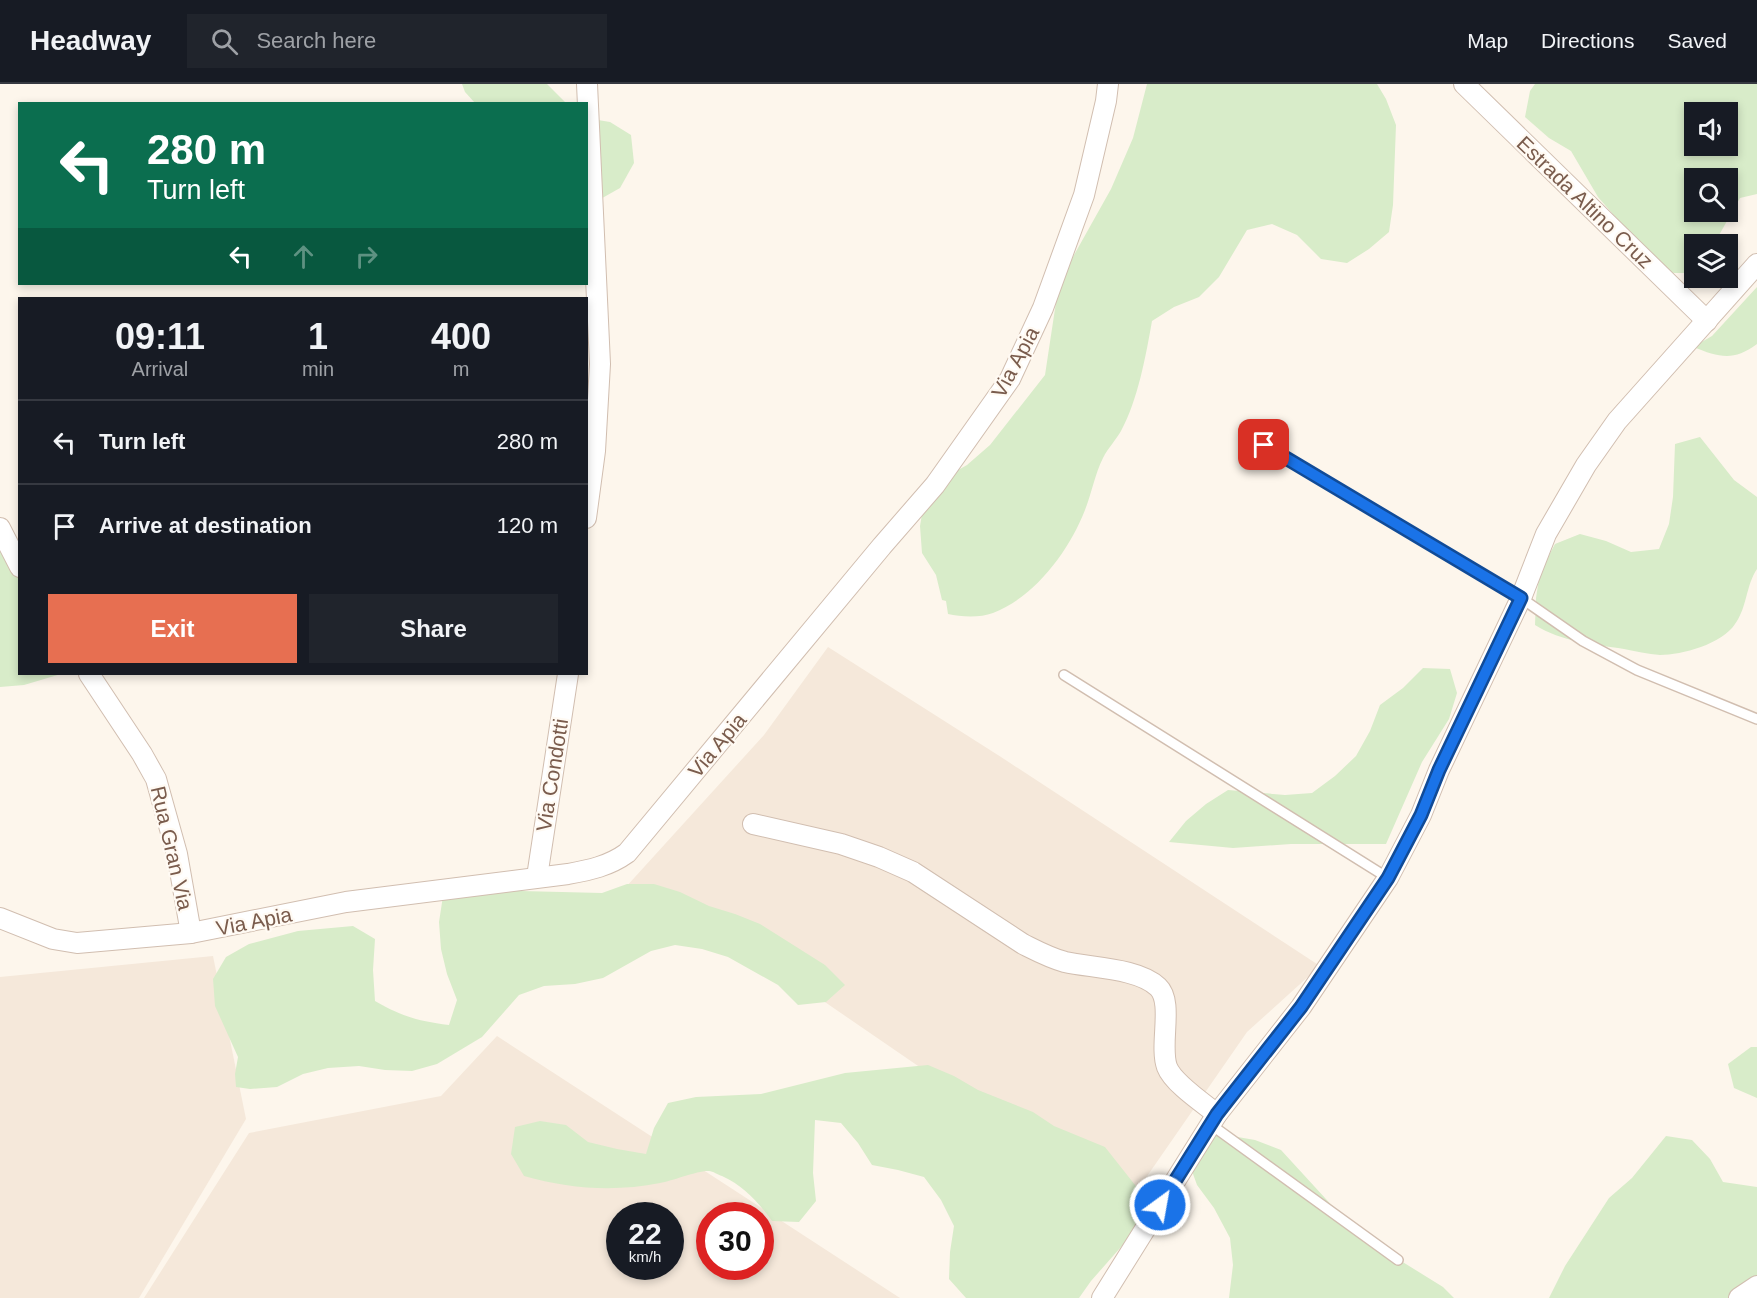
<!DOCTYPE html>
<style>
:root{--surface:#171b24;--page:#20242c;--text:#f1f3f6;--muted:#9ea1a6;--line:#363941;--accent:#e76f51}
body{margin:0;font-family:Helvetica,sans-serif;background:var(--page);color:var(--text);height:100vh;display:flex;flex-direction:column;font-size:22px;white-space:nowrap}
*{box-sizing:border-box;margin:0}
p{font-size:20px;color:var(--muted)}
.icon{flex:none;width:33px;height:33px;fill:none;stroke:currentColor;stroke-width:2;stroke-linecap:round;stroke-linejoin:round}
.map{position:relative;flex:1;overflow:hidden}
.sheet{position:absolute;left:18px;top:213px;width:570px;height:378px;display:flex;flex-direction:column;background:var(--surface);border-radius:0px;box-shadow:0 3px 9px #0003}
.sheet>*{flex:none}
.guide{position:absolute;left:18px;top:18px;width:570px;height:183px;border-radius:0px;box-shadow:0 3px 9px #0003;background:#0b6e4f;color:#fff;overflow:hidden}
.buttons{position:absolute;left:1684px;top:18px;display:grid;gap:12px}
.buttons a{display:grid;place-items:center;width:54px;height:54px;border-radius:0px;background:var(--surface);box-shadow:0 3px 9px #0003;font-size:30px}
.speed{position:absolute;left:606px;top:1118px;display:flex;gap:12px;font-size:30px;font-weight:700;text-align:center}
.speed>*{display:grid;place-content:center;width:78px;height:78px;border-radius:50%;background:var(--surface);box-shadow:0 3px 9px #0003;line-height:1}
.speed small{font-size:15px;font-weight:400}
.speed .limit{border:9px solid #d22;background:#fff;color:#111}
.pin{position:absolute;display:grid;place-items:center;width:51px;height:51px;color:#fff;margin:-26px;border-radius:12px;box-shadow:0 3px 9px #0006}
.me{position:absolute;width:66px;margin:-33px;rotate:32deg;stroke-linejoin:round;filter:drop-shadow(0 0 4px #0008)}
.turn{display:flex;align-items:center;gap:21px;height:126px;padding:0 30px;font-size:27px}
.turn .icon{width:78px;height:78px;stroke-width:2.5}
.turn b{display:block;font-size:42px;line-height:51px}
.lanes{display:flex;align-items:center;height:57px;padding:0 30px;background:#0003;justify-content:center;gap:30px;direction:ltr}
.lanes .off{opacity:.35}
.eta{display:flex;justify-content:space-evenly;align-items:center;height:102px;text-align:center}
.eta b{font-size:36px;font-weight:800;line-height:42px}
.cta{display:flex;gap:12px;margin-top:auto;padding:12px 30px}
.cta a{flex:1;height:69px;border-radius:0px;background:var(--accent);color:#fff;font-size:24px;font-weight:800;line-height:69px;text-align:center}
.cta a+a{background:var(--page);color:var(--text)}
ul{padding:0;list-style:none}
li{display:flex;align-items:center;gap:18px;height:84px;padding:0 30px;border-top:2px solid var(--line)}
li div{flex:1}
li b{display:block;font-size:22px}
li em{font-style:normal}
header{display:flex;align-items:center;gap:36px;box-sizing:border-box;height:84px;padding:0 30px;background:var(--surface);border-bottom:2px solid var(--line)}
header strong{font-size:28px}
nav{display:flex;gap:33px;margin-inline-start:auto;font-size:21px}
.search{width:420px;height:54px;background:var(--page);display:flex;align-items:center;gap:15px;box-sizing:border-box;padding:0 21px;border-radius:0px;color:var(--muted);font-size:22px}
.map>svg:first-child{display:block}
.residential{fill:#f5e8da;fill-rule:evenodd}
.green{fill:#d8ecc9;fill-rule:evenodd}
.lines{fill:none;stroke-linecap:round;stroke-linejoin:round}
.service-casing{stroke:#d1beb0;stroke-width:12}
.minor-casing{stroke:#d1beb0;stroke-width:22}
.service{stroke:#fff;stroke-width:9}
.minor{stroke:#fff;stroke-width:20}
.route-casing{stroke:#114b97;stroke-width:15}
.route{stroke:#1a73e8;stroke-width:10}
.labels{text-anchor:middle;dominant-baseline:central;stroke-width:4.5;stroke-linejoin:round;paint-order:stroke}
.street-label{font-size:21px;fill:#7a5c4d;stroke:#fffaf3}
</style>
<header>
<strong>Headway</strong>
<div class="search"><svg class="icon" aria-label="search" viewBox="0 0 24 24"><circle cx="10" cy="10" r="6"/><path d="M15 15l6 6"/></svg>Search here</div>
<nav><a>Map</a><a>Directions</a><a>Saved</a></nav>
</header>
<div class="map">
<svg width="1757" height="1214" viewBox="0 0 1757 1214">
<rect width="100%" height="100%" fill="#fdf6ec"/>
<g class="residential">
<path d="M828,563l173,110 319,209 -73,66 -122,176 -306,-210 -194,-110 139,-153z"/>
<path d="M213,872l33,163 -107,179h-139v-321z"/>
<path d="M497,952l403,262h-756l105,-165 192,-37zM620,1131h50v51h-50zM710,1131h50v51h-50z"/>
</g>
<g class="green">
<path d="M462,0h85l19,19h-91l-10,-11z"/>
<path d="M1147,0h230l9,15 10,26 -3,80 -4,27 -20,17 -22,14 -26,-4 -24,-24 -25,-11 -25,6 -28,47 -20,20 -25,10 -22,14c-6,34 -14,79 -31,110 -5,9 -13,17 -18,27 -8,16 -11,34 -18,52 -16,41 -50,87 -92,103 -13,5 -32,4 -45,1l-2,-13 -4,-1 -6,-25 -14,-22 -2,-27 5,-30 19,-18 23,-13 23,-20 55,-70 13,-86 11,-25 42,-75 22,-51z"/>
<path d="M1535,0h222v110l-17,4 -26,46h-19v29h-21l-26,-8 -30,-45 -20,-23 -27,-46 -22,-13 -24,-21 5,-26zM1695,28h33v34h-33zM1695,94h33v34h-33z"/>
<path d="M586,34l24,4 21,13 3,28 -14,25 -23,13z"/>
<path d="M1757,203v57c-24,18 -38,13 -64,3l19,-11z"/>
<path d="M1700,353l34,43 23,17v72c-11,16 -10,39 -22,55 -13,20 -53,31 -75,31 -12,-1 -25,-4 -36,-6 -31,-5 -62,-7 -89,-24l1,-27 4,-26 15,-28 25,-10 26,7 25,11 28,-3 10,-25 4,-27 2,-53z"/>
<path d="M0,447l19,46 1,97h41l-37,11 -24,2z"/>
<path d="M1423,584l27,1 7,24 -8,26 -27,43 -36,82h-95l-58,4 -64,-6 17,-21 20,-17 22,-14 57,5 27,-2 23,-17 21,-20 14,-25 10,-26 23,-17z"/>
<path d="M465,798l56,9 81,2 25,-9h27l26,8 29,14 26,8 25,10 65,41 20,20 -19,17 -28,3 -20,-20 -50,-28 -26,-8 -27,-4 -24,6 -48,27 -28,6 -31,2 -25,9 -37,42 -45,27 -25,7 -27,-1 -26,-4 -31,2 -25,6 -26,13 -27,2 -14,-2 -1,-13 3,-17 -23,-51 -2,-27 13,-22 23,-13 49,-13 55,-5 22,13 -2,31 2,31c28,16 43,20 74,24l8,-25 -10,-26 -6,-25 -2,-27 4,-26z"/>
<path d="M1751,963h6v51l-23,-10 -6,-24z"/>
<path d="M928,981l26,11 24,14 55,22 21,14 51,21 34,43 3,27 -14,22 -37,42 -12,17h-113l-17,-19 1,-27 4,-26 -13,-26 -17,-23 -26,-7 -26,-5 -14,-22 -17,-20 -26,-3 -2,53 3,28 -17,21 -27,-1c-14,-19 -28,-35 -50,-45 -4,-1 -9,-5 -13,-5 -10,-1 -37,10 -49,12 -45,9 -91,6 -136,-7l-13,-22 4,-27 25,-6 26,4 22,17 29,7 29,5 8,-26 14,-25 28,-6 65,-3 84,-21z"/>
<path d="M1199,1050l27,1 29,5 26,10 55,60 57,46 50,31 11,11h-225l4,-33 -3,-27 -16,-30 -17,-23 -9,-25z"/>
<path d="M1666,1052l26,4 18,19 13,23 34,5v111h-208l16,-32 44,-68 23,-20z"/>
</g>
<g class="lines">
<defs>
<g id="service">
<path d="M1264,361l257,153 62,43 54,29 120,49"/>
<path d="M1064,591l324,203"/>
<path d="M1210,1040l188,136"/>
</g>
<g id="minor">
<path d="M1464,0l243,237"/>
<path d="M586,434l9,-67 5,-87 -13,-280"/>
<path d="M0,444l20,39"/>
<path d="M89,590l53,80 14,25 21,75 14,79"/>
<path d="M753,740l88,20 38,13 34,15 110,72c14,7 27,14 42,18 26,6 73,6 93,25 16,15 1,58 9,80 6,16 36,36 50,47"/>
<path d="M537,793l31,-203"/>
<path d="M0,834l53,21 24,4 114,-10 155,-31 222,-28c22,-4 41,-8 59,-21l255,-307 53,-61 75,-106 33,-71 41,-113 22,-94 2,-17"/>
<path d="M1102,1214l115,-184 84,-107 87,-129 33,-63 18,-45 82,-172 25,-64 40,-69 31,-44 140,-157"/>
<path d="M1739,1214l18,-12"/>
</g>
</defs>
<use href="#service" class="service-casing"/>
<use href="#minor" class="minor-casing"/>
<use href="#service" class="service"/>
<use href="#minor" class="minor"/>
</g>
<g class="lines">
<defs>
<path id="route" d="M1160,1121l57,-91 84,-107 87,-129 33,-63 18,-45 82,-172 -257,-153"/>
</defs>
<use href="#route" class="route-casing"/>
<use href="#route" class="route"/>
</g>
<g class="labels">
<g class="street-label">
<text transform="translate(1585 118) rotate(44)">Estrada Altino Cruz</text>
<text transform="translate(1015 278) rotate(-62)">Via Apia</text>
<text transform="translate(717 661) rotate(-50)">Via Apia</text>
<text transform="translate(552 691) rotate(-81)">Via Condotti</text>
<text transform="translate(172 764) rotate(77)">Rua Gran Via</text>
<text transform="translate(254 837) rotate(-11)">Via Apia</text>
</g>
</g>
</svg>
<div class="buttons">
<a><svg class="icon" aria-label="sound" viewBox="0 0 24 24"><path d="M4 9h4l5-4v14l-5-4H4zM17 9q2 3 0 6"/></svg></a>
<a><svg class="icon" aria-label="search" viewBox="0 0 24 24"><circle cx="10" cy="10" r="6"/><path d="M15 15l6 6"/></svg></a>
<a><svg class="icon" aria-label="layers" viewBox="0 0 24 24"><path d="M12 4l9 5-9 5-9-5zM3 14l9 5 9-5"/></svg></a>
</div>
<div class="speed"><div>22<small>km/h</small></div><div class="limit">30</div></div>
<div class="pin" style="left:1264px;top:361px;background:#d93025"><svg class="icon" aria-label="arrive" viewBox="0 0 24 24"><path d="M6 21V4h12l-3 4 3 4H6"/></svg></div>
<svg class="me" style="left:1160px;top:1121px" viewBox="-20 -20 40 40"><circle r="17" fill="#1a73e8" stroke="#fff" stroke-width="3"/><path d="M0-11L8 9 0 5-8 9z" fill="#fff"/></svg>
<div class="guide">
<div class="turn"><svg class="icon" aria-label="left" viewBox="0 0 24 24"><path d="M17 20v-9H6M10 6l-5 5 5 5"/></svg><div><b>280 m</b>Turn left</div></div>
<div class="lanes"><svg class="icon" aria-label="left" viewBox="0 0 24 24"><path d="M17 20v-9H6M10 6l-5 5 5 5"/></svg><svg class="icon off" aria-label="ahead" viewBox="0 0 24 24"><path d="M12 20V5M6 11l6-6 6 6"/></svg><svg class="icon off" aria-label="right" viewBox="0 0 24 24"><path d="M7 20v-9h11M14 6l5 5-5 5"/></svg></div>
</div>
<section class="sheet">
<div class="eta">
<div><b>09:11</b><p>Arrival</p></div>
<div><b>1</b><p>min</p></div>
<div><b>400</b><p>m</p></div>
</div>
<ul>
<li><svg class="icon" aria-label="left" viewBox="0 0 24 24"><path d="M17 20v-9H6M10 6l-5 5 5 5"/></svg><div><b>Turn left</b></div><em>280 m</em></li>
<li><svg class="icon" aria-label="arrive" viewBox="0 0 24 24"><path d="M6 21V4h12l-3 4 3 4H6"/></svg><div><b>Arrive at destination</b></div><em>120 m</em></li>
</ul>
<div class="cta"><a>Exit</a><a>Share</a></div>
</section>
</div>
